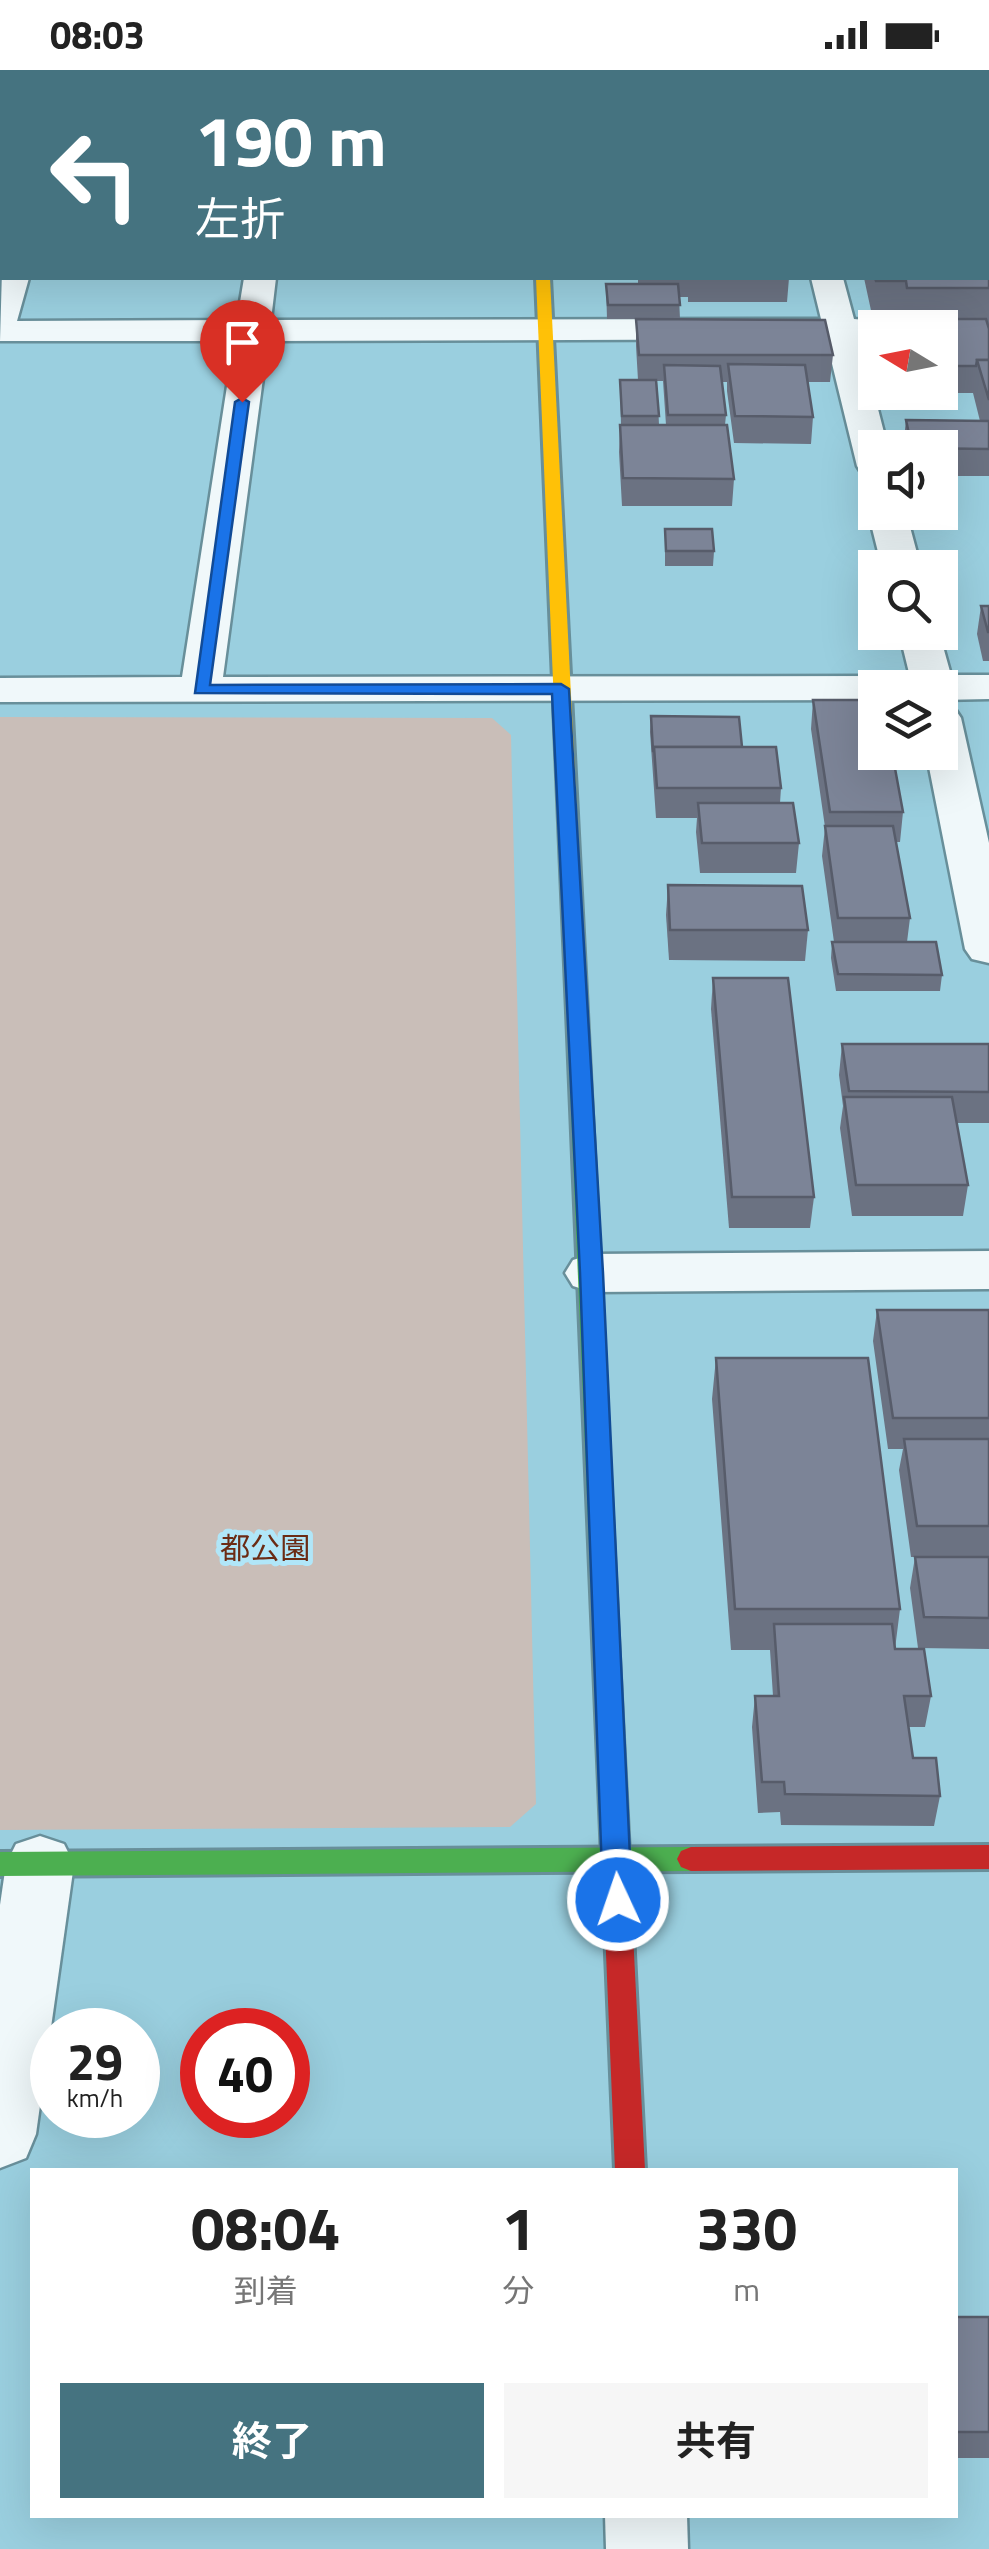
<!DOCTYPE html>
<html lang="ja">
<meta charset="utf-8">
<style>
:root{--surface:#fff;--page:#f6f6f6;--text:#222;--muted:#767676;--accent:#457380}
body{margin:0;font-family:"Titillium Web","Noto Sans JP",sans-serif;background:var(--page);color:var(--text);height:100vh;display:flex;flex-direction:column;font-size:38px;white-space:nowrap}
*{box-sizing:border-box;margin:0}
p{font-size:32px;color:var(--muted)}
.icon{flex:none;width:55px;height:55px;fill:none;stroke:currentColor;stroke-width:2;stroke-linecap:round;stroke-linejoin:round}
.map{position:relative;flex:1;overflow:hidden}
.details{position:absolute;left:30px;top:2098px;width:928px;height:350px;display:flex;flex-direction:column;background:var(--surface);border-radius:0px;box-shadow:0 10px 40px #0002}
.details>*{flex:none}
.banner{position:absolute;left:0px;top:0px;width:990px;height:210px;box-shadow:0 10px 40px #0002;background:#457380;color:#fff;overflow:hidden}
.needle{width:65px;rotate:280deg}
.controls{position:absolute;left:858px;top:240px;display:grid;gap:20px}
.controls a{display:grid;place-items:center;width:100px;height:100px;border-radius:0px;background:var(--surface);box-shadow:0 10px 40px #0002;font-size:50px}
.speed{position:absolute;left:30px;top:1938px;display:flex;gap:20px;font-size:50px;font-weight:700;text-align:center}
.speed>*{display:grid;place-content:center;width:130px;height:130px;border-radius:50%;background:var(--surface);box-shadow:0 10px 40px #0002;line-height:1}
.speed small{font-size:25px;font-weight:400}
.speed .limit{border:15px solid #d22;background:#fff;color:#111}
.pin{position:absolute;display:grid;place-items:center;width:85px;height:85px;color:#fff;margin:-102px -42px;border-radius:50% 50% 50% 0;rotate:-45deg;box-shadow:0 0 10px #0007}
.pin .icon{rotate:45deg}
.me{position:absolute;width:110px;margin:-55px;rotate:357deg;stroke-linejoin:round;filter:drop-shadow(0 0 8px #0008)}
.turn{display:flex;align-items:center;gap:35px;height:210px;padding:0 30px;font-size:45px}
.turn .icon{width:130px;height:130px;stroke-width:2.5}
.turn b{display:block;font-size:70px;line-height:85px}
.eta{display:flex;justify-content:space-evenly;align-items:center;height:170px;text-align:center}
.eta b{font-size:60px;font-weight:700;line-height:70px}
.button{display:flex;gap:20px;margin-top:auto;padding:20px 30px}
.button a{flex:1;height:115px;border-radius:0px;background:var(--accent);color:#fff;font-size:40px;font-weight:700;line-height:115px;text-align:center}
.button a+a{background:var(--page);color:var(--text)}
.status{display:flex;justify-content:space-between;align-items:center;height:70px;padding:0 50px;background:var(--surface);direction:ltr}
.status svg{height:28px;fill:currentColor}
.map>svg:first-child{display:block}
.green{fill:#c9beb8}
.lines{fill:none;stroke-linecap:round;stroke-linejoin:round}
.street-casing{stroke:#688f9a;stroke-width:5}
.fast-casing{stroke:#688f9a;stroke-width:6}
.slow-casing{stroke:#688f9a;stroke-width:6}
.jam-casing{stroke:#688f9a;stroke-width:6}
.street{fill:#f0f8fa;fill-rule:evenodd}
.fast{fill:#4caf50;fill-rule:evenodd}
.slow{fill:#ffc107;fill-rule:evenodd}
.jam{fill:#c62828;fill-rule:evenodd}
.wall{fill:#6b7282;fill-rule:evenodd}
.building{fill:#7c8497;stroke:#575c6a;stroke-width:2.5}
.route{fill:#1a73e8;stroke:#114b97;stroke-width:2.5}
.labels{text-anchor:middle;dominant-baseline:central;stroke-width:10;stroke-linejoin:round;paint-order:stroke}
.park-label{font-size:30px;fill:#6b2b14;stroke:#b0e6f8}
</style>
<div class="status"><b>08:03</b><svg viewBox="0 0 49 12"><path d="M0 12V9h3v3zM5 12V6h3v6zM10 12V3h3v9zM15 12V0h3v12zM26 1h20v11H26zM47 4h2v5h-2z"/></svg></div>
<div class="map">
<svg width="989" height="2479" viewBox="0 0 989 2479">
<rect width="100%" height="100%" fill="#9acfdf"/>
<path class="green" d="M0,647l492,1 19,17 25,1069 -26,23 -510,3z"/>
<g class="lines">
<defs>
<g id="street">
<rect x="524" y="0" width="28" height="2"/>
<rect x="764" y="0" width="28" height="2"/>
<path d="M2,201v7h27l-12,43 220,-1 7,-42h32l-5,42 550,-1 -10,-41h32l11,41 33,3 4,6h-16v11h-15l28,109h-13v29l-13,-3 -5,-8 -31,-127 -558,2 -45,336 652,-1 15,3 5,9h-20v12l-875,2v-24l182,-1 52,-336h-234z"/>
<path d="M875,434v8h31l15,56h-39l-14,-56z"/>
<path d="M899,562h40l12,43h38v24l-49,1v-12h-43l5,-9 8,-2z"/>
<path d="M940,635l15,4 6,9 28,125v120l-17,-4 -7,-10 -39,-197h14z"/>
<path d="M989,1181v38l-397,3 -19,-6 -8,-13 8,-13 19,-6z"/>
<path d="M40,1766l24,8 10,20 -38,270 -10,24 -26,10v-263l6,-41 10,-20z"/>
<path d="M605,2445h82l1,34h-82z"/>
</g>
<g id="fast">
<path d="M577,936l10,6 36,725 -4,8 -9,3 -9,-3 -4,-8 -30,-725z"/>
<path d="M691,1777l10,4 4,8 -4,8 -10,4 -691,5v-24z"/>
</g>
<path id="slow" d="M536,208h14l37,734 -10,6 -10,-6z"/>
<g id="jam">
<path d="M610,1656l9,3 4,8 22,433h-30l-18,-433 4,-8z"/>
<path d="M989,1775v24l-298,2 -10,-4 -4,-8 4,-8 10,-4z"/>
</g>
</defs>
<use href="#street" class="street-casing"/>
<use href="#fast" class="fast-casing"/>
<use href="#slow" class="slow-casing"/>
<use href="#jam" class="jam-casing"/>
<use href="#street" class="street"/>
<use href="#fast" class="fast"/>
<use href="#slow" class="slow"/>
<use href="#jam" class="jam"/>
</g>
<g class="wall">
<path d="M806,0h60v2h-59z"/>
<path d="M989,154v252h-49v-28h-37l3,-28 74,1 -7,-28h-59l26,-1v-64h-36l1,-6 -3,-7h-30l-8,-37h124z"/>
<path d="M638,208h151l-2,24h-99v-5h-9l1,22 153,36 -3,27h-23l6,35 -2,27 -77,-1 -7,-52v-9h-5l4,33 -1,10 9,54 -2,27h-110l-3,-54 1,-27h1l-1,-45h18l-2,-34v-27h-29l-1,-35h32zM657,311h6l3,44h-7z"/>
<path d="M665,459l49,22 -1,15h-48z"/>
<path d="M981,536h8v55h-6l-6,-27z"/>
<path d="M813,630l90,112 -3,30h-4l14,76 -3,24 35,33 -2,16h-104l-5,-33 1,-16h2l-12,-86 3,-29 -14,-98z"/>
<path d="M651,646l91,31 39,41 -1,15 19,40 -3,30h-96l-4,-41 1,-14h-41l-6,-86z"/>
<path d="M668,815l140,45 -3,31 -136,-1 -3,-45z"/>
<path d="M713,908l101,219 -4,31h-81l-18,-219z"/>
<path d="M842,974h147v79h-32l11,62 -5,31h-111l-12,-88 3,-22 -4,-31z"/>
<path d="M877,1240h112v339l-71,-1 -8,-60 5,-31h-4l-12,-87 4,-21h-15l-15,-108z"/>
<path d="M716,1288l184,251 -5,40 36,47 -6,31h-16l4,31 27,38 -6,30 -153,-1 -1,-13 -22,1 -6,-86 3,-31h18l-3,-46h-39l-19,-251z"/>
<rect x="955" y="2247" width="34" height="141"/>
</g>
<g class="building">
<path d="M713,0h53l1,2h-54z"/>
<rect x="920" y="0" width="34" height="2"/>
<path d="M963,0h26v11h-1v-9h-24z"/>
<rect x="988" y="48" width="1" height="33"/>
<path d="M988,154h1v64h-82l-1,-7h-30l-1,-3h113z"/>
<path d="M606,214h72l2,21h-72z"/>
<path d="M636,249l189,1 8,35h-194z"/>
<path d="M905,249h81l3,10v31h-12l-1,6h-36v-38h-33z"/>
<path d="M977,290h12v40z"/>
<path d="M728,294l77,1 8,52 -78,-1z"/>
<path d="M664,295l56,1 6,49h-58z"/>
<path d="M620,310h36l3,36h-37z"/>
<path d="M906,350l83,1v28l-77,-1z"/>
<path d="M620,355h107l7,54 -111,-1z"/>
<path d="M665,459h47l2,22h-48z"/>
<path d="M981,536h8v26h-1z"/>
<path d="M813,630h62v52h17l11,60h-73z"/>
<path d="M651,646l88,1 3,30h-88l1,4h-2z"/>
<path d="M654,677h122l5,41h-124z"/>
<path d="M698,733h95l6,40h-97z"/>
<path d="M825,756h68l17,92h-72z"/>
<path d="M668,815l134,1 6,44h-138z"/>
<path d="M832,872h104l6,33 -104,-1z"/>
<path d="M713,908h75l26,219h-82z"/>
<path d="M842,974h147v48l-140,-1z"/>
<path d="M844,1027h108l16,88h-112z"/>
<path d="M877,1240h112v108h-96z"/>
<path d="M716,1288h152l32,251h-165z"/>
<path d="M904,1369h85v87h-72z"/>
<path d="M915,1487h74v61l-65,-1z"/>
<path d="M774,1554h118l3,25h29l7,47h-27l9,62h23l4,38 -155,-2 -1,-12h-22l-7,-86h24z"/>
<rect x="955" y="2247" width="34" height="115"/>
</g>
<path class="route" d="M242,328l7,4 -39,283 351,-1 8,5 34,584 29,627 -5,8 -9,4 -10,-4 -5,-8 -23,-627 -28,-579 -357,-1 40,-291z"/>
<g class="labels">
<g class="park-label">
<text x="265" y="1478">都公園</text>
</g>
</g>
</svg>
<div class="controls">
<a><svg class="needle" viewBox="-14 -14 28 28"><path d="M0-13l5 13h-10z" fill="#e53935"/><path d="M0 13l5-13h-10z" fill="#767676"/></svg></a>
<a><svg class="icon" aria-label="sound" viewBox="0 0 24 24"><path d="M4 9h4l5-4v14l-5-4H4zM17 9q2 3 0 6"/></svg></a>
<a><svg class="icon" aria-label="search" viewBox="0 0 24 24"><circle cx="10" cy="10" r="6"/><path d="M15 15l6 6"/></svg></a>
<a><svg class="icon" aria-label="layers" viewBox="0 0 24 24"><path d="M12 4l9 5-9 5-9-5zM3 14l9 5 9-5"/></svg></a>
</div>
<div class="speed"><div>29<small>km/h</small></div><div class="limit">40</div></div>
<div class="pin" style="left:242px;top:332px;background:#d93025"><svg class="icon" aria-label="arrive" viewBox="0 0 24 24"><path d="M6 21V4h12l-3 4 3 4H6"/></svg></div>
<svg class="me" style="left:618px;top:1830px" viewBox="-20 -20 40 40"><circle r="17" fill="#1a73e8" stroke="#fff" stroke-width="3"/><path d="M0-11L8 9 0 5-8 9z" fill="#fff"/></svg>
<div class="banner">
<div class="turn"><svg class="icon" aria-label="left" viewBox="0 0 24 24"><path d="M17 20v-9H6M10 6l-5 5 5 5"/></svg><div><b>190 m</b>左折</div></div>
</div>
<section class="details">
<div class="eta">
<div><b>08:04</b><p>到着</p></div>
<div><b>1</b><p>分</p></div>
<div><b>330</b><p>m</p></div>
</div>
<div class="button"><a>終了</a><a>共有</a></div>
</section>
</div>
